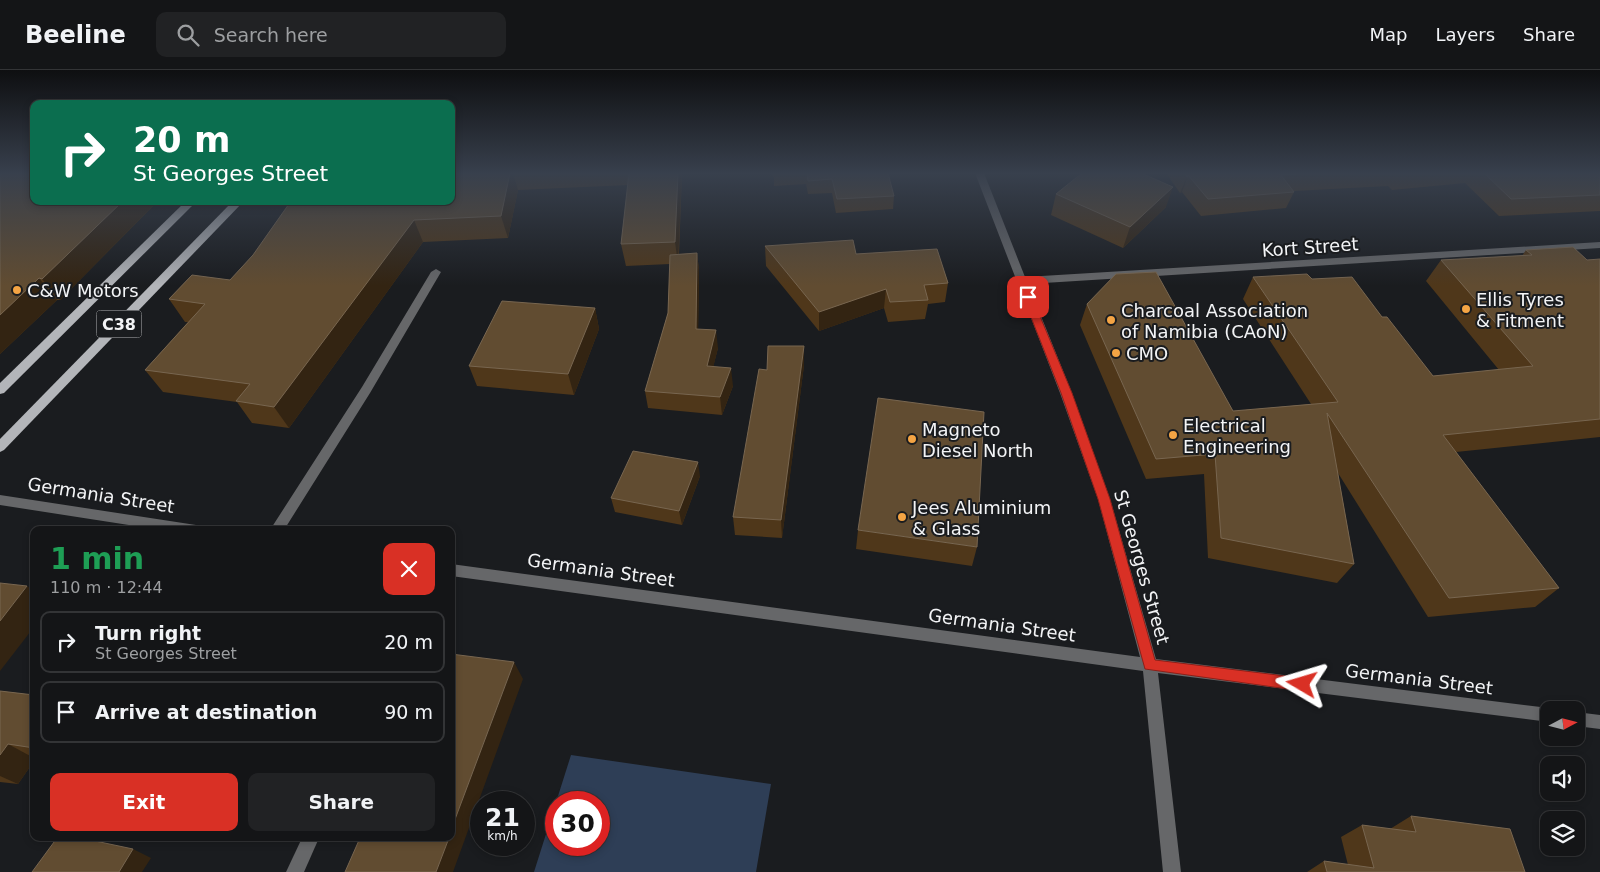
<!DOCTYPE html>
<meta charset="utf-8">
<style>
:root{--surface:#141517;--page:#212224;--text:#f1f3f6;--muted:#9d9fa1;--line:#333436;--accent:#d93025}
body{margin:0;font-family:"DejaVu Sans",sans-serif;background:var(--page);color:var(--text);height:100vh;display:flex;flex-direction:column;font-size:19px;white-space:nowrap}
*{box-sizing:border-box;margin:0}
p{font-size:16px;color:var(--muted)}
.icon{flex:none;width:28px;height:28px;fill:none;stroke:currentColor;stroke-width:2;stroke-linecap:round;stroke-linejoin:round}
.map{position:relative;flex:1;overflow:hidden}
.sheet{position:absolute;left:30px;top:456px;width:425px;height:315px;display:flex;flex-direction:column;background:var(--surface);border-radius:10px;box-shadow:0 2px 8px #0003,0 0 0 1px var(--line)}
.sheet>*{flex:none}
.banner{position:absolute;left:30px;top:30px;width:425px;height:105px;border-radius:10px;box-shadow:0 2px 8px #0003,0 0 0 1px var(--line);background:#0b6e4f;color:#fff;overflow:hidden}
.needle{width:32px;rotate:83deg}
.buttons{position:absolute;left:1540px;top:631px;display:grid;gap:10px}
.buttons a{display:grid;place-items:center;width:45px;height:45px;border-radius:10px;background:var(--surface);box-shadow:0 2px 8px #0003,0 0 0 1px var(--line);font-size:25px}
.speed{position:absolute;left:470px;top:721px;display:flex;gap:10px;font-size:25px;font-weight:700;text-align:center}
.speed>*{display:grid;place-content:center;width:65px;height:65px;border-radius:50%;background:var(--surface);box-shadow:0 2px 8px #0003,0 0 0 1px var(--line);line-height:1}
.speed small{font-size:12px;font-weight:400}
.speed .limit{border:8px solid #d22;background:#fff;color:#111}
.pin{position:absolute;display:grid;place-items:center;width:42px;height:42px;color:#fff;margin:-21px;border-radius:10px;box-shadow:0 2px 8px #0006}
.me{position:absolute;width:55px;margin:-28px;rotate:277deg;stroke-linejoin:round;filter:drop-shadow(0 0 4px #0008)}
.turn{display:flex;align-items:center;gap:18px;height:105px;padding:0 20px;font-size:22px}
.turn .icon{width:65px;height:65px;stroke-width:2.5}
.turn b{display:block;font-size:35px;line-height:42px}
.round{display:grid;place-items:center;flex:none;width:52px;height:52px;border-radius:10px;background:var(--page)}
.overview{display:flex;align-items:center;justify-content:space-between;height:85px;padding:0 20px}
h1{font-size:30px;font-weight:600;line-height:38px;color:#1e9e55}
.cta{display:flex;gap:10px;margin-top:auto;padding:10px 20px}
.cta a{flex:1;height:58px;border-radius:10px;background:var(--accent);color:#fff;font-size:20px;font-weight:600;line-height:58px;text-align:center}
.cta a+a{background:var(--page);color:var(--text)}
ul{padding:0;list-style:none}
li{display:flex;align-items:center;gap:15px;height:62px;margin:0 10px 8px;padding:0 10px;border:2px solid var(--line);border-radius:10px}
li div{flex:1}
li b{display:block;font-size:19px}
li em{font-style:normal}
header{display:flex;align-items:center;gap:30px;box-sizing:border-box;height:70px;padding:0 25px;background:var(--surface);border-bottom:1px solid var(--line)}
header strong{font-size:24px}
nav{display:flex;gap:28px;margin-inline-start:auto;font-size:18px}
.search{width:350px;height:45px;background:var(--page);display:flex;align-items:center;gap:12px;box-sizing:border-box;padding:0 18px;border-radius:10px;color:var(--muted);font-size:19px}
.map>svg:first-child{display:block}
.green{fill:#2e3e56;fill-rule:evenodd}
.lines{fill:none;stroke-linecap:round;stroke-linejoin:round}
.service{fill:#666769;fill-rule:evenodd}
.minor{fill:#666769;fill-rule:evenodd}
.primary{fill:#b3b5b9;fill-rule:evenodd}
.wall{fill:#4f371a}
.shaded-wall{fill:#332412}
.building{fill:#614c31;stroke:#786650}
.route{fill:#d93025;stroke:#8d1f18}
.poi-dot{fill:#f4a444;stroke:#1a1c1f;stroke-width:2}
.labels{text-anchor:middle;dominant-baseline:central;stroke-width:4;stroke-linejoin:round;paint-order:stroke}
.shield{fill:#1a1c1f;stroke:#b2b3b6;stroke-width:1}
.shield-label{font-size:16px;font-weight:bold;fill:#f3f4f6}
.street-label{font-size:18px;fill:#f3f4f6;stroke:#1a1c1f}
.poi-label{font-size:18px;fill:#f3f4f6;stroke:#1a1c1f;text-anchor:start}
</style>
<header>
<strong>Beeline</strong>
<div class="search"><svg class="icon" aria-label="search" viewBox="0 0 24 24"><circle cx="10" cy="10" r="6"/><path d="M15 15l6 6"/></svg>Search here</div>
<nav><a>Map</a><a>Layers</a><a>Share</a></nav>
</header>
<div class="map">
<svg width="1600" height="802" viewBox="0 0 1600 802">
<rect width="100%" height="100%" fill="#1a1c1f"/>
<path class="green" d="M571,685l200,29 -15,88h-222zM556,732h43v43h-43z"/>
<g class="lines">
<path class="service" d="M436,199l5,3 -71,121 -86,137h-14l92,-143 69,-115z"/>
<g class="minor">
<path d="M975,103h9l41,104 575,-35v6l-572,36 44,109 38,106 46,160 393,49 5,2h-5v12l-391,-49 23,199h-18l-20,-201 -692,-95v-12l689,93 -42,-158 -38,-106z"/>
<path d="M0,425l196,30 5,1 2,4h-42l-161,-25z"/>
<path d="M1576,642l24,3v14l-24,-3z"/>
<path d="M302,768h17l-15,34h-18z"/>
</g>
<g class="primary">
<path d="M186,131h11l-193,192 -4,1v-11z"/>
<path d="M233,131h11l-240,249 -4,2v-13z"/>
</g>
</g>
<g class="wall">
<path d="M0,103l34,28h124l-98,99h-3l-57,54z"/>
<path d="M451,103h231l-3,81 18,-1 2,17 -1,59 20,19 -5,19 20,19 -11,29 -74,-7 -3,-17 23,-78 2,-49 -44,2 -5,-22 7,-59 -110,5 -10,48 -85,4 -134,186 -37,-5 -15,-21 -74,-10 -18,-22 43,-48h-3l-16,-23 61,-19z"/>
<path d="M772,103h116l6,23 -1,13 -57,4 -4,-20 -24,1 -2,-10 -32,2v-9l-2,-1z"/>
<path d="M1166,103h434v38l-101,5 -34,-33 -73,7 -4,-4 -94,5v1l-8,16 -85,8 -19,-24 -2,1z"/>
<path d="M1056,124l110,13 -43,41 -72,-33z"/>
<path d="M765,176l91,8 92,29 -3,19 -17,2 -3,15 -37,3 -4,-14 -65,23 -53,-65z"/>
<path d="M1526,180l61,10 13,-1v178l-144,15 103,136 -24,19 -107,10 -90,-144 16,91 -17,19 -129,-25 -4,-84 -58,5 -66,-154 7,-21 146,107 78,-7 -68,-105 10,-22 59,2 70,38 51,59 66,-6 -73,-89 15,-21 81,-4z"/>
<path d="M595,238l4,21 -25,66 -97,-9 -8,-20z"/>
<path d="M804,295l-22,173 -47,-3 -2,-18 34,-147z"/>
<path d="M700,406l-18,49 -67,-13 -4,-14z"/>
<path d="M858,460l119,17 -5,19 -116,-17z"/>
<path d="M0,621l34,4v66l-16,23 -18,-2z"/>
<path d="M1411,746l114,56h-218l17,-11 24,4 -7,-28 21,-12 28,4z"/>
</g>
<g class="shaded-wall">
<path d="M510,103h3l5,17 -10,48 -7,-22z"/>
<path d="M678,103h4l-4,91 -3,-22z"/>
<path d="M1188,105l-6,17 -2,1 7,-16z"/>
<path d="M1173,117l-7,20 -43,41 7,-21z"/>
<path d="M123,131h35l-98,99 -18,-21z"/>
<path d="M414,150l9,22 -134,186 -15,-21z"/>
<path d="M697,183l2,17 -1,76 -2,-17z"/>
<path d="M39,208l18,22 -57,54v-39z"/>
<path d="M886,219l-2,19 -65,23v-19z"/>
<path d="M595,238l4,21 -25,66 -6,-21z"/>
<path d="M716,260l2,18 -9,36 -2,-18z"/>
<path d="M804,276v19l-22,173 -1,-18z"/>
<path d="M731,298l2,18 -11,29 -2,-18z"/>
<path d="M698,392l2,14 -18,49 -3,-14z"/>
<path d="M27,516l7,5v36l-34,44v-50z"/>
<path d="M514,592l9,17 -70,193h-17l13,-34h2v-8z"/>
<path d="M8,674l26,14v3l-16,23 -18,-8v-21z"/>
<path d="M133,779l18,9 -9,14h-23z"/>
</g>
<g class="building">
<path d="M0,103h34v28h89l-81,78 -3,-1 -39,37z"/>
<path d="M451,103h59l-9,43 -87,4 -140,187 -38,-6 14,-17 -105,-14 60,-66 -36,-5 23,-24 38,5 23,-25 38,-54h160z"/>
<path d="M629,103h49l-3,69 -54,2z"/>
<path d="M807,103h81l6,23 -57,3 -5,-20 -24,2z"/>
<path d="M1082,103h59l32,14 -43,40 -74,-33z"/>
<path d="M1185,103h130l-34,2 13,17 -86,7 -20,-24 -1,2z"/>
<path d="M1484,103h116v22l-89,4z"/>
<path d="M853,170l3,14 81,-5 11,34 -24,2 4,15 -38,2 -4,-13 -67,23 -54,-66z"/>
<path d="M1573,177l14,13 13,-1v160l-157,16 116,153 -110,10 -122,-185 27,151 -133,-26 -6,-84 -59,5 -69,-155 29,-30 40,-2 77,139 105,-9 -85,-125 54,-3 5,5 40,-2 30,40h5l46,59 100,-10 -92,-106 91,-5 -6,-5z"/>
<path d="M697,183l-1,76 20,1 -9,36 24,2 -11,29 -75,-6 23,-78 2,-58z"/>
<path d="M502,231l93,7 -27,66 -99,-8z"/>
<path d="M768,276h36l-23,174 -48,-3 26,-148 8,1z"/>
<path d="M878,328l106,14 -7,135 -119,-17z"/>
<path d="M633,381l65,11 -19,49 -68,-13z"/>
<path d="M0,513l27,3 -27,35z"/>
<path d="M451,584l63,8 -63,168z"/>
<path d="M0,621l34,4v53l-26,-4 -8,11z"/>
<path d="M1411,746l99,13 15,43h-198l-3,-11 50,7 -12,-43 54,7z"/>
<path d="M57,768h24l52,11 -14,23h-87z"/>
<path d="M360,768h89l-13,34h-91z"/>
</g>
<linearGradient id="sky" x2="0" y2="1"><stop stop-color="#0e0f11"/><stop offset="0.48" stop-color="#38404d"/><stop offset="1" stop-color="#38404d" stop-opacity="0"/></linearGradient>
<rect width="1600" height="216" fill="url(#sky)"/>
<path class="route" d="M1028,224l4,3 40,96 38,106 45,161 147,18 5,2 2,4 -2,5 -5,2 -157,-22 -47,-170 -37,-106 -38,-96z"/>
<g class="poi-dot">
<circle cx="17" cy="220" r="5"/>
<circle cx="1466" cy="239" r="5"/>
<circle cx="1111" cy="250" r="5"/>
<circle cx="1116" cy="283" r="5"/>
<circle cx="1173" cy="365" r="5"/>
<circle cx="912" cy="369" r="5"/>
<circle cx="902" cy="447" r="5"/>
</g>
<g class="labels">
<rect class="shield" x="96.5" y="240.5" width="45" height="27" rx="4"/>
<g class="shield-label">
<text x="119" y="254">C38</text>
</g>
<g class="street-label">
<text transform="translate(1310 177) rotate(-4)">Kort Street</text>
<text transform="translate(101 425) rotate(9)">Germania Street</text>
<text transform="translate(1142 497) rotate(74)">St Georges Street</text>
<text transform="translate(601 500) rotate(8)">Germania Street</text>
<text transform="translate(1002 555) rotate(8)">Germania Street</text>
<text transform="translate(1419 609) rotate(7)">Germania Street</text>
</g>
<g class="poi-label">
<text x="27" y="220">C&amp;W Motors</text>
<text x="1476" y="229">Ellis Tyres<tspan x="1476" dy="21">&amp; Fitment</tspan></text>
<text x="1121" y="240">Charcoal Association<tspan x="1121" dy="21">of Namibia (CAoN)</tspan></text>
<text x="1126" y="283">CMO</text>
<text x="1183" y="355">Electrical<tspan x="1183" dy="21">Engineering</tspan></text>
<text x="922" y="359">Magneto<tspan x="922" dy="21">Diesel North</tspan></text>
<text x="912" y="437">Jees Aluminium<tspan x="912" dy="21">&amp; Glass</tspan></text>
</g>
</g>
</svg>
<div class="buttons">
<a><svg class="needle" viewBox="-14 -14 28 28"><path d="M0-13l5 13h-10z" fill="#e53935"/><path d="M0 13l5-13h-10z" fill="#9d9fa1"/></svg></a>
<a><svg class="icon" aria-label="sound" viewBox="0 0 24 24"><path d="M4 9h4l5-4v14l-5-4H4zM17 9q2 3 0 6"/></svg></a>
<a><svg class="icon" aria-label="layers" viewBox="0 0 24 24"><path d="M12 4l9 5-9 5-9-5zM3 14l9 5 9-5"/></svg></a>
</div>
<div class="speed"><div>21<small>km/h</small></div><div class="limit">30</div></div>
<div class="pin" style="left:1028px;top:227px;background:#d93025"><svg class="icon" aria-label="arrive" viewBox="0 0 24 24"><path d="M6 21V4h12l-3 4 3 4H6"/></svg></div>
<svg class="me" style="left:1302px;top:614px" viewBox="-20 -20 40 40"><path d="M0-17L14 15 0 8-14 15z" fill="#d93025" stroke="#fff" stroke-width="4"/></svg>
<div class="banner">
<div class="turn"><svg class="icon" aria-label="right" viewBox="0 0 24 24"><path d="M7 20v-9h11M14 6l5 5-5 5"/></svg><div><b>20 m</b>St Georges Street</div></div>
</div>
<section class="sheet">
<div class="overview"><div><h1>1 min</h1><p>110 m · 12:44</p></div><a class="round" style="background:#d93025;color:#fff"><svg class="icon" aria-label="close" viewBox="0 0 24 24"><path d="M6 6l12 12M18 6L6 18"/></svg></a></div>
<ul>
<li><svg class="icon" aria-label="right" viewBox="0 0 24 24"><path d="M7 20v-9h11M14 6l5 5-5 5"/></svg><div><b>Turn right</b><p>St Georges Street</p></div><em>20 m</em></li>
<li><svg class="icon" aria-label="arrive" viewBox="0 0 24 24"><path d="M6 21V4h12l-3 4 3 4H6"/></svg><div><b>Arrive at destination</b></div><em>90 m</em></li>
</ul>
<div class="cta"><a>Exit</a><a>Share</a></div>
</section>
</div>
